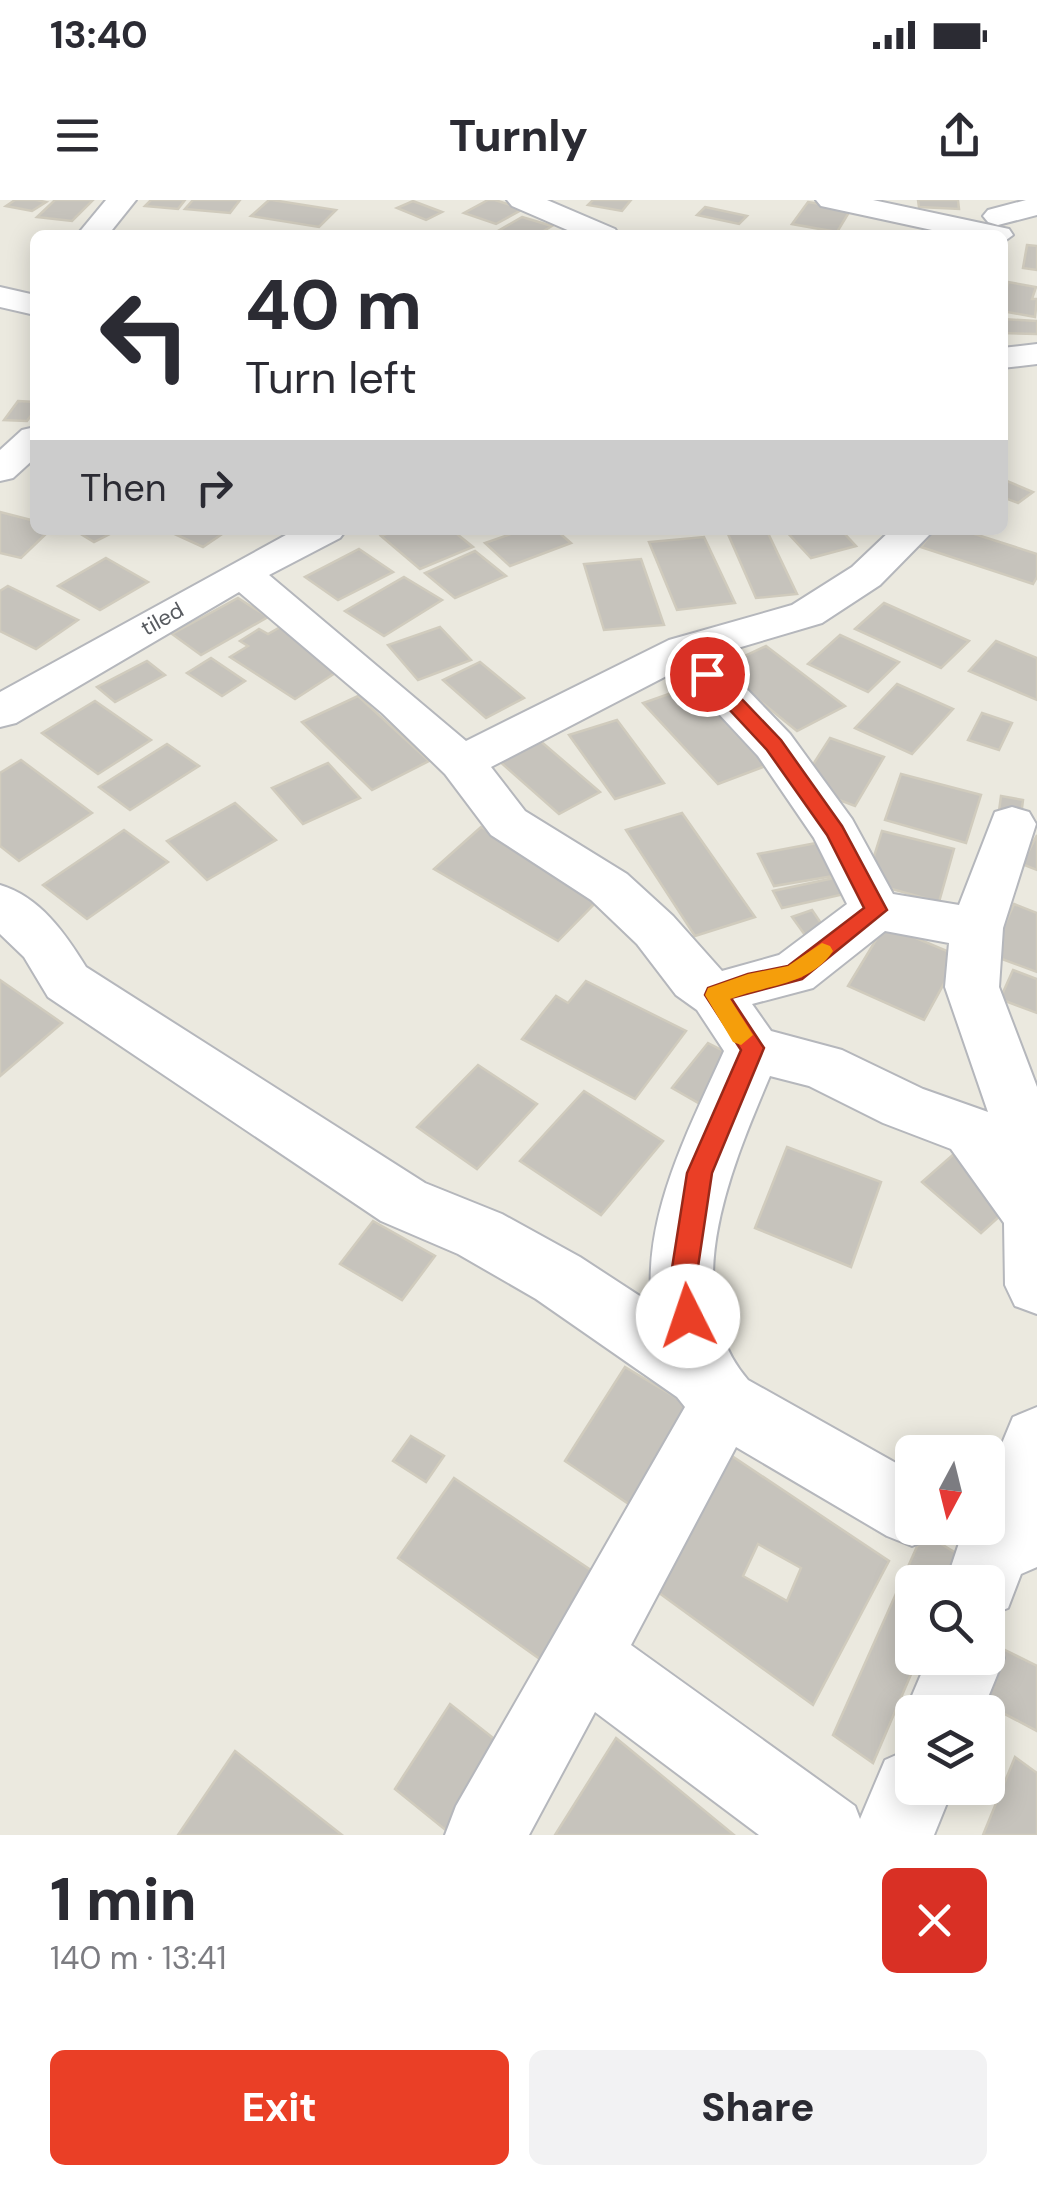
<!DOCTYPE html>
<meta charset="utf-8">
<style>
:root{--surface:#fff;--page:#f2f2f3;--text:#2b2b33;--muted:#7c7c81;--accent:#ea3f26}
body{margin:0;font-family:"DM Sans",sans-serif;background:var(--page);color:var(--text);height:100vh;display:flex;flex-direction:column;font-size:38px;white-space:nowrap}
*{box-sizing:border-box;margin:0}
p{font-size:32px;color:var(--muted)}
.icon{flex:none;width:55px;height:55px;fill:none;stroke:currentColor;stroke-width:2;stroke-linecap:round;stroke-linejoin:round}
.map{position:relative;height:1635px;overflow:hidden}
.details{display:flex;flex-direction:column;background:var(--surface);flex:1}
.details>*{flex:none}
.guide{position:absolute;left:30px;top:30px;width:978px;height:305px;border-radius:15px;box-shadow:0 5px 25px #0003;background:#fff;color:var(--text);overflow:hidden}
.needle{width:65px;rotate:187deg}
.controls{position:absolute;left:895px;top:1235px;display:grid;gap:20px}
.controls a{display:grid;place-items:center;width:110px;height:110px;border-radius:15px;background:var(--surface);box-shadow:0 5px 25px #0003;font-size:50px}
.pin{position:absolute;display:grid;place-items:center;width:85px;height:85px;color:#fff;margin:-42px;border:5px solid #fff;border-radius:50%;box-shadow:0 2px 10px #0007}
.me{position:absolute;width:110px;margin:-55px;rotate:356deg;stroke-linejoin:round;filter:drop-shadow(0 0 8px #0008)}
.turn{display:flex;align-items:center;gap:35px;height:210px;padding:0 50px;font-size:45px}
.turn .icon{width:130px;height:130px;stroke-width:2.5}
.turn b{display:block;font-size:70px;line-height:85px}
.then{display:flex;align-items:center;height:95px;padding:0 50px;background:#0003;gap:20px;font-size:38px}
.round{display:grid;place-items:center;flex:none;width:105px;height:105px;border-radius:15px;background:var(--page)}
.head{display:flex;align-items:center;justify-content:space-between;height:170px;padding:0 50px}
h1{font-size:60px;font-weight:800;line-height:75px}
.cta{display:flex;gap:20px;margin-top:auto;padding:20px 50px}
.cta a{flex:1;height:115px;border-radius:15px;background:var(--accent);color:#fff;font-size:40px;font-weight:800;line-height:115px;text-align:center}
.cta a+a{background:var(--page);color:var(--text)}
.status{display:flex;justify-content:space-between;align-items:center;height:70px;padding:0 50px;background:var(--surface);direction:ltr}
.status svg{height:28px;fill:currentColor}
header{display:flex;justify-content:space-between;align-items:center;height:130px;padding:0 50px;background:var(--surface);font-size:45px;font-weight:800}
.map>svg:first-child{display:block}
.building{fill:#c6c3bc;stroke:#d0cbbd;stroke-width:2.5;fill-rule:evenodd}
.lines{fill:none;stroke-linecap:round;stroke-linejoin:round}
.minor-casing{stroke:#b5b7bc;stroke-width:4}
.minor{fill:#fff;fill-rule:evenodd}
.route{fill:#ea3f26;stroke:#982919;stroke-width:2.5}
.slow{fill:#f59e0b}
.labels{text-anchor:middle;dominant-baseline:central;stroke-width:9;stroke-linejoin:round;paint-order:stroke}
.far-street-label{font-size:22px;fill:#585b60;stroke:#fff}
</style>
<div class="status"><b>13:40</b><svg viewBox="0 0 49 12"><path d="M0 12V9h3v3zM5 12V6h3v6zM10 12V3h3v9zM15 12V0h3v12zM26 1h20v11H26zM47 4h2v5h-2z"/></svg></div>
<header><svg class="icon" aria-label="menu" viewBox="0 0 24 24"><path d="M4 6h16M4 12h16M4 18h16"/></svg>Turnly<svg class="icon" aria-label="share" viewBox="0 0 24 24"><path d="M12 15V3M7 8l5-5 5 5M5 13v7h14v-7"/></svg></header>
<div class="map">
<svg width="1037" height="1635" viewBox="0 0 1037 1635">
<rect width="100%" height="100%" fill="#ebe9df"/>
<g class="building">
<path d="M15,0h21l10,2 -14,9 -26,-5z"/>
<path d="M55,0h38l-21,21 -35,-4z"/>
<path d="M151,0h34l-7,9 -33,-3z"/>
<path d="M193,0h47l-10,13 -45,-4z"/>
<path d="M269,0h3l64,10 -17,17 -68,-11z"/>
<path d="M488,0h7l28,9 -27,15 -32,-11z"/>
<path d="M593,0h38l-9,11 -34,-6z"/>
<path d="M918,0h40l1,9 -40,-2z"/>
<path d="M413,1l29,11 -16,8 -29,-12z"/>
<path d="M808,2l43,7 -14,23 -45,-8z"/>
<path d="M705,7l42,9 -8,8 -42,-9z"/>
<path d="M522,17l30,9 -15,9h-46z"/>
<path d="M1027,45l10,1v24l-14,-2z"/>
<path d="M1008,82l28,5 -4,12h5l-2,18 -33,-6z"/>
<path d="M1002,119l35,2v13l-35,-1z"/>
<path d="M18,201l17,1v8l-8,11 -23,-1z"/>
<path d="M1002,279l31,13 -15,11 -16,-6z"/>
<path d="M0,312l35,9v9h15l-29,28 -21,-5z"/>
<path d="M103,330l7,4 -16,8 -18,-11z"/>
<path d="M166,330h62l-25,17z"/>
<path d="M397,330h55l21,17 -53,22 -39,-33z"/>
<path d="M522,330h34l15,13 -61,23 -25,-23z"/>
<path d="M785,330h56l15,16 -45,12z"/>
<path d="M934,330h28l75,24v23l-4,7 -112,-37z"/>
<path d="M767,331l30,63 -41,4 -28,-64z"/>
<path d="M704,337l31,66 -58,7 -28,-68z"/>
<path d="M359,349l34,23 -55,28 -33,-23z"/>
<path d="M475,351l31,25 -51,22 -30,-25z"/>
<path d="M106,358l42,24 -48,28 -42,-24z"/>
<path d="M641,359l23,66 -60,5 -20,-66z"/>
<path d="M404,377l38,23 -58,36 -39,-25z"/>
<path d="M8,386l70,34 -42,29 -36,-18v-40z"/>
<path d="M238,398l30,19 -67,38 -29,-21z"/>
<path d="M884,403l85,38 -28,27 -86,-39z"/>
<path d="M284,425l65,39 -54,35 -65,-42 18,-11 -8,-5 19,-12 9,5z"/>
<path d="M440,427l31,33 -53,20 -30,-35z"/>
<path d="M840,435l59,27 -31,30 -60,-28z"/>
<path d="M996,441l41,17v42l-68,-29z"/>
<path d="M766,446l79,60 -48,25 -78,-63z"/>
<path d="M211,458l34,23 -23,15 -35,-23z"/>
<path d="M147,461l18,14 -50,27 -18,-15z"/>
<path d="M480,462l44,36 -38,20 -43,-38z"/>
<path d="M700,483l76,79 -58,22 -75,-81z"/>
<path d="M897,484l56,25 -41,45 -57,-26z"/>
<path d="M358,496l71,65 -57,29 -70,-68z"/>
<path d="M95,501l56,39 -53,34 -56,-41z"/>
<path d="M982,513l30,10 -13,27 -31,-10z"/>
<path d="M617,520l47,63 -49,16 -46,-64z"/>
<path d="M830,538l54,19 -29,49 -45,-17 -5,-12z"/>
<path d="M538,539l62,53 -41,22 -61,-54z"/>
<path d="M167,544l32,22 -69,44 -31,-23z"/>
<path d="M21,560l71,53 -73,48 -19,-15v-73z"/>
<path d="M328,563l32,35 -57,26 -31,-36z"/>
<path d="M901,574l80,21 -15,48 -81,-23z"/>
<path d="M1001,596l22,4 -2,16 -22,-5z"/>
<path d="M235,603l41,37 -69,40 -40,-39z"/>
<path d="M682,613l73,104 -60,19 -69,-106z"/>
<path d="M481,627l123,67 -46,47 -124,-72z"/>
<path d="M124,630l44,32 -81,57 -44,-34z"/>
<path d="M882,631l72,18 -15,53 -73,-20z"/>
<path d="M1037,635v35l-15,-6z"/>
<path d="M822,642l17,33 -65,11 -16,-32z"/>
<path d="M839,677l10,16 -67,15 -9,-17z"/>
<path d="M1014,704l23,9v59l-46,-17z"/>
<path d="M812,710l13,19 -20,6 -13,-18z"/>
<path d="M885,725l74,31 -35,64 -76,-34z"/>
<path d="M1013,770l24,9v34l-37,-14z"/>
<path d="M0,780l62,43 -62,53z"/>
<path d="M586,781l100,50 -51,68 -113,-60 34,-43 12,7z"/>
<path d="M708,843l29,15 -35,47 -30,-17z"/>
<path d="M478,865l59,39 -60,65 -60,-42z"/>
<path d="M584,891l79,50 -62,74 -81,-54z"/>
<path d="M787,947l94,35 -30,85 -96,-39z"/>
<path d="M954,954l59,50 -32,29 -59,-51z"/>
<path d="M373,1021l62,35 -33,44 -62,-36z"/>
<path d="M625,1167l70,42 -59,100 -71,-48z"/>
<path d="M411,1236l33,20 -18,26 -33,-21z"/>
<path d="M726,1252l163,109 -76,144 -169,-123zM758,1344l43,24 -14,33 -44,-25z"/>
<path d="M454,1278l156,105 -52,89 -160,-114z"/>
<path d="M923,1333l38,23 -12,26h-37v76h6l-45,105 -40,-28z"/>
<path d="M999,1447l38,19v65l-53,-28z"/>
<path d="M450,1504l52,41 -54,87 -53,-43z"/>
<path d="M616,1538l118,97h-179z"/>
<path d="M235,1551l107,84h-164z"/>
<path d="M1015,1557l22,16v62h-54z"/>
</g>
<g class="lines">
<defs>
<g id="minor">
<path d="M106,0h30l-28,35h-31z"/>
<path d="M507,0h40l68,29 4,6h-40l-67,-29z"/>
<path d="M816,0h57l136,29 4,6 -11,8v-8h-47l-134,-29z"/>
<path d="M1026,0h11v15l-39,10 -10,-3 -5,-6 5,-6z"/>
<path d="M0,87l35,8v20l-35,-8z"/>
<path d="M1037,144v20l-35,4v-20z"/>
<path d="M35,227v31l-22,20 -13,3v-31l22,-20z"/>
<path d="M295,330h51l-6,8 -71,37 197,166 203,-101 123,-35 60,-38 39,-37h43l-54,55 -58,38 -108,32 76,79 62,85 41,75 66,11 36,-93 17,-5 17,5 7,12 -33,104 -4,59 38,100v227l-22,-8 -10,-21 -1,-62 -53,-74 -68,-26 -74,-37 -39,-10c-37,88 -95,219 -22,304l164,92v56h28l-3,8 -25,10 -25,-10 -151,-89 -105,198 224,161 5,13 25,-59 27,-12v40h41l-19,47h-175l-164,-123 -66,123h-84l11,-29 229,-399 -8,-10 -141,-98 -78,-45 -77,-33 -333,-224 -24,-40 -24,-23v-49c40,12 65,48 86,82l339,216 77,31 78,43 72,47c-10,-87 37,-175 72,-253l-27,-41 -21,-15 -39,-51 -46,-44 -100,-65 -46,-61 -63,-61 -143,-121 -223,131 -16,4v-35zM678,470l80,86 56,82 33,66 -68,51 -57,16 -49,-55 -46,-42 -102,-63 -34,-44zM885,731l64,12 -4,44 43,125 -65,-23 -81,-39 -71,-19 -19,-27 61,-16z"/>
<path d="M1037,1207v160l-16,7 -13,34 -20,8v-34h-42l18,-54h24v-40l13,-17 2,-30 10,-24z"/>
<path d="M988,1429l5,2 11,27 -22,54h-70v17l-7,-17 23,-54h60z"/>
</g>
</defs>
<use href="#minor" class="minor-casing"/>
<use href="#minor" class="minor"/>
</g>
<path class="route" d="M707,468l6,1 68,71 61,86 45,84 -85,69 -71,19 33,50 -52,125 -17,114 6,29 -4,9 -9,3 -10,-3 -9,-38 18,-114 54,-123 -36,-55 3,-7 40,-14 40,-8 76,-58 -37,-73 -60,-85 -67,-72 -2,-4z"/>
<path class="slow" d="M822,743l8,3 3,5c-23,35 -68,34 -103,48l23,36 -12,10 -8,-3 -28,-47 3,-7 40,-14 40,-8z"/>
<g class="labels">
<g class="far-street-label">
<text transform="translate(162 419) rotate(-29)">tiled</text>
</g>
</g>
</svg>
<div class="controls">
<a><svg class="needle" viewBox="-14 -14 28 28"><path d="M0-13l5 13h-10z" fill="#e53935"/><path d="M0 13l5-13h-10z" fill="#7c7c81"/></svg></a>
<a><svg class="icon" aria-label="search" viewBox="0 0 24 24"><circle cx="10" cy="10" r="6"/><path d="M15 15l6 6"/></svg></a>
<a><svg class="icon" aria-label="layers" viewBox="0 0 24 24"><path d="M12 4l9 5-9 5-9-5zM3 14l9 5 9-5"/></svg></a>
</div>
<div class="pin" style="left:707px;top:474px;background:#d93025"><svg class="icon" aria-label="arrive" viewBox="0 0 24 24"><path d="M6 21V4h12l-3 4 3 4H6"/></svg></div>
<svg class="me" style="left:688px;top:1116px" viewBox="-20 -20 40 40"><circle r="19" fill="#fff"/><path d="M0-13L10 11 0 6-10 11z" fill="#ea3f26"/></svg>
<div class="guide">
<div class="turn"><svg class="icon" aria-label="left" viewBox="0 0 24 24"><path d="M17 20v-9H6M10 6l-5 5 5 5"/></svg><div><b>40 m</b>Turn left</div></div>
<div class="then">Then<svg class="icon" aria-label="right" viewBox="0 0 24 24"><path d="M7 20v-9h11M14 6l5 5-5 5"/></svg></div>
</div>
</div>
<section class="details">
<div class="head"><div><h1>1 min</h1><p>140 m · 13:41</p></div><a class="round" style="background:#d93025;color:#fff"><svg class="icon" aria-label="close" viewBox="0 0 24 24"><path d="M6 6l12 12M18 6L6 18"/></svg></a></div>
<div class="cta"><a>Exit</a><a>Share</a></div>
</section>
